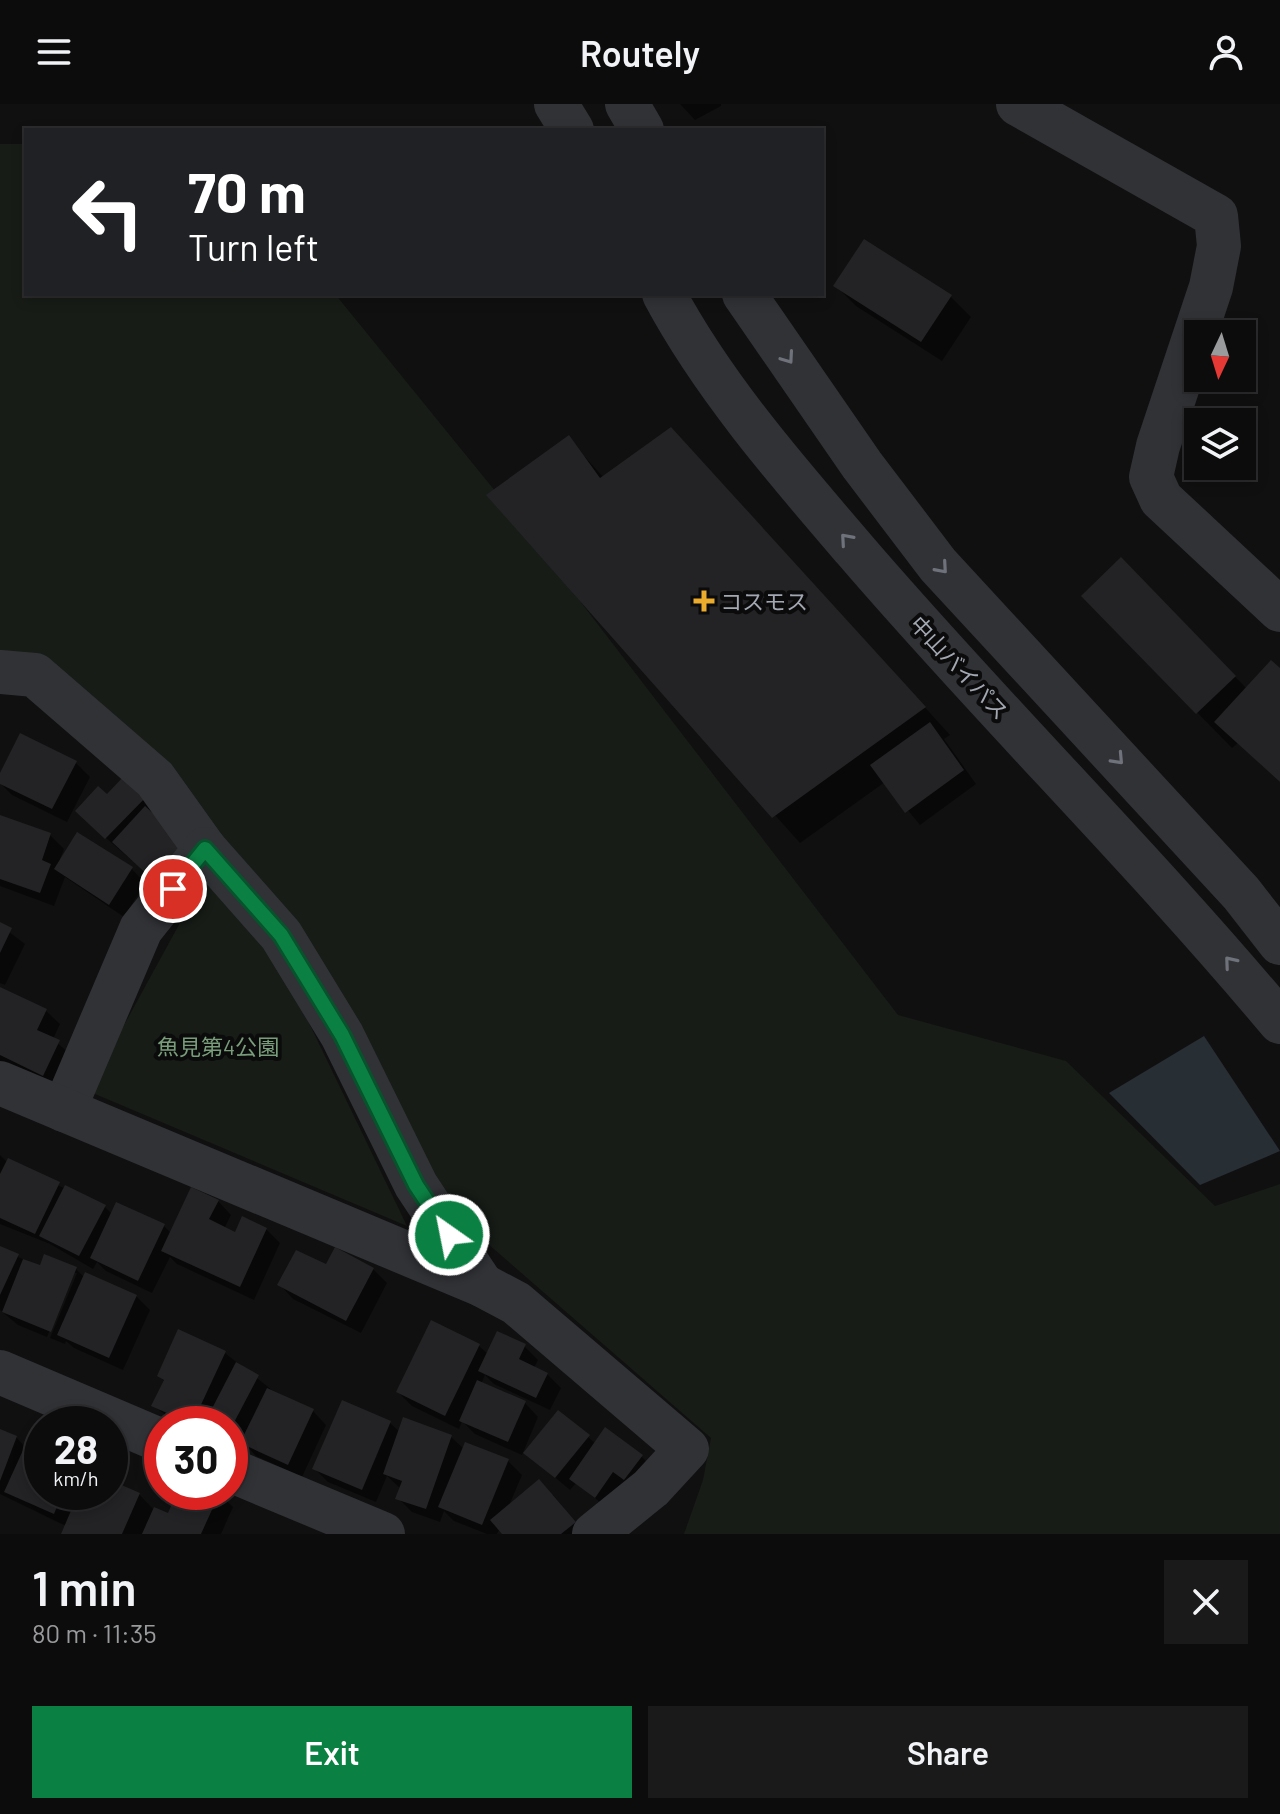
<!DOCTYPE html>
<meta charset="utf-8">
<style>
:root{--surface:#0c0c0d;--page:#1a1a1b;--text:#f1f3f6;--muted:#9a9b9d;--line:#2c2c2e;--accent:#0b8043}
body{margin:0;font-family:Barlow,"Noto Sans JP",sans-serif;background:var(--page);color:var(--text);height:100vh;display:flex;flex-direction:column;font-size:30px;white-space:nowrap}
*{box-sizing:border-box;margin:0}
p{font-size:26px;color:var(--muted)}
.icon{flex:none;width:44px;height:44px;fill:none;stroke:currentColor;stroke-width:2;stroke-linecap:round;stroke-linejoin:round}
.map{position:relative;height:1430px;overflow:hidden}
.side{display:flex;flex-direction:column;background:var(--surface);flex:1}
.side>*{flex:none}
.hud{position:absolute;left:24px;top:24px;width:800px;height:168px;border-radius:0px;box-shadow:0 4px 12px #0003,0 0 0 2px var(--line);background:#202124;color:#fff;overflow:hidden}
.needle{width:52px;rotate:184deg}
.tools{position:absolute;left:1184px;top:216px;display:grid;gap:16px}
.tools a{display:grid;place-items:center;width:72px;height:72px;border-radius:0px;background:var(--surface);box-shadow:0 4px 12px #0003,0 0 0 2px var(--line);font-size:40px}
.speed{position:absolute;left:24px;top:1302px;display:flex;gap:16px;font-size:40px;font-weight:700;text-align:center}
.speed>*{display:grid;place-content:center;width:104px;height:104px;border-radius:50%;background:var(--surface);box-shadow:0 4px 12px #0003,0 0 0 2px var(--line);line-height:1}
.speed small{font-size:20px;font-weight:400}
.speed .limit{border:12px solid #d22;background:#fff;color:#111}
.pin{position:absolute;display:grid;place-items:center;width:68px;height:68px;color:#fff;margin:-34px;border:4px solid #fff;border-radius:50%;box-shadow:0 2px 8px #0007}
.me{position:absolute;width:88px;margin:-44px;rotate:327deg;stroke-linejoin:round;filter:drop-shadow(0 0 6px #0008)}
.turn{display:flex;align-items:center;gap:28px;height:168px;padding:0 32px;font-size:36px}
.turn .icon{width:104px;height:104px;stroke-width:2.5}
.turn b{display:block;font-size:56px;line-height:68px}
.round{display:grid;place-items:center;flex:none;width:84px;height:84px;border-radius:0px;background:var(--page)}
.head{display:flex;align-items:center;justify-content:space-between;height:136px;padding:0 32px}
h1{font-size:48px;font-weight:600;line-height:60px}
.primary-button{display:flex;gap:16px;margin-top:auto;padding:16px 32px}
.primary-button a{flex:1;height:92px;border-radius:0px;background:var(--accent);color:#fff;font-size:32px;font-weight:600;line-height:92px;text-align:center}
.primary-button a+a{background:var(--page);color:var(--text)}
header{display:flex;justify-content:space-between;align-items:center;height:104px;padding:0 32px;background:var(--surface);font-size:36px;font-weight:600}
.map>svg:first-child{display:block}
.green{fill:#171c17}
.water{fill:#272e34}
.shadow{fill:#0007}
.building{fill:#232325}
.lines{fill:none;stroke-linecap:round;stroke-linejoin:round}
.minor{stroke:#313236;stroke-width:44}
.oneway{stroke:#6f727a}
.route-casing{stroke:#07532c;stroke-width:20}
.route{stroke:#0b8043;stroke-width:14}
.poi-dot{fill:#ebac2e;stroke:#0b0b0c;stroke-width:3}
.labels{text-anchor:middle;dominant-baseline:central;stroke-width:8;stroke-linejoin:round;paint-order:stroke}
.poi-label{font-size:22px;fill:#a2a7b2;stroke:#0b0b0c;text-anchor:start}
.street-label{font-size:22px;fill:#a2a7b2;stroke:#0b0b0c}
.park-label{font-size:22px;fill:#799d7b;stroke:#0b0b0c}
</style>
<header><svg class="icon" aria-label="menu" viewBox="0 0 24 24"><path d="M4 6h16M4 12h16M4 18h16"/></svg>Routely<svg class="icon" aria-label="person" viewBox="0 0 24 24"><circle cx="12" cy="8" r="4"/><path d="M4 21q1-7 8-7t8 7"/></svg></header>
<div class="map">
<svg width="1280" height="1430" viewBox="0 0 1280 1430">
<rect width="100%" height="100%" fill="#101011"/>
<g class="green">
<path d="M0,40h26v150h309l165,203 398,518 168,46 149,145 65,-22v350h-596l19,-54 8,-42 -270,-235 -134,-265 -307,-276z"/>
<path d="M210,764l84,124 113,234 -319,-135z"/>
</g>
<path class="water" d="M1204,932l76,115 -80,34 -91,-92z"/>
<g class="shadow">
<path d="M680,0h41v2l-26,14z"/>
<path d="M864,138l87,55 20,20 -29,44 -86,-55 -20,-20z"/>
<path d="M568,334l36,40 93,-22 253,279 -6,4 32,45 -56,41 -35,-43 -85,61 -312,-348z"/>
<path d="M1156,491l91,94 33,-18v111l-42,-39 -6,5 -149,-152z"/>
<path d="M76,659l14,14 -23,45 -55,-27 -12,-12v-5z"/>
<path d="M125,674l34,33 8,80 -76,-66 16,-28z"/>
<path d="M0,713l50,18 14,14 -4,10 72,10 13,14 -21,34 -59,-40 -11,29 -54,-20z"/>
<path d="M0,821l25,19 -20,41 -5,-2z"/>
<path d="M0,888l46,19 14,13 -7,15 19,17 -15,32 -57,-27z"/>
<path d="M0,1051l8,8 96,43 8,8 52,12 7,7 47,-32 13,14 -7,14 12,6 30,-6 14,14 -26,57 -77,-36 -7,-7 -18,36 -46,-22 -9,-9 -4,7 -43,-25 -50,-20z"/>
<path d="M0,1144l41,20 35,1 9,9 51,18 14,14 -27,60 -49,-22 -8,-7 -1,3 -15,-6 27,-65h-4l-26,64 -29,-12 -18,-15z"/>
<path d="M326,1163l47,2 14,14 -26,50 -68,-34 -13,-14z"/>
<path d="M432,1219l47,23 9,8 36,-8 14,14 -4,8 13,6 14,14 -11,22 -56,-26 -9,-9 -4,9 44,19 13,14 -16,38 -47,-21 -13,-13 -3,8 -47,-23 -14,-14z"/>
<path d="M225,1249l47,37 41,21 13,14 -24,52 -46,-21 -12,-13 -3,5 -11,-5v-19h-36l-27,-12v4l17,8h-7l-23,-18 11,-24 -6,-6z"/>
<path d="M390,1319l10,9 51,5 13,12 44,12 14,14 -14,33 45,-13 33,39h-81l-5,-6 -3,6h-10l-33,-13 -10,-10 -4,11 -28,-10 -14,-14 3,-9 -14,-13 -11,26 -48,-20 -14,-14z"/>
<path d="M0,1327l16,6 10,11 16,-3v47h68v-10l29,12 16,17 14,5 21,-13 5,-11h22l16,15 -12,27h-158l3,-8 -66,-32z"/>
<path d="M588,1333l8,7 45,12 14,14 -45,40 -34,-27 -6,7 -44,-37z"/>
</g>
<g class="building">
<path d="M864,135l88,56 -31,47 -88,-56z"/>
<path d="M671,323l255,280 -154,111 -286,-323 83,-60 31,43z"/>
<path d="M1121,453l115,119 -40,38 -115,-118z"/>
<path d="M1271,556l9,8v114l-66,-60z"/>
<path d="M930,618l34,48 -59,43 -35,-48z"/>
<path d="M20,629l57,28 -25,48 -52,-25v-11z"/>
<path d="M125,671l22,21 -42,43 -30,-28 23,-25 9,8z"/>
<path d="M145,702l40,37 -33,36 -40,-37z"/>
<path d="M0,711l51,18 -9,27 9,4 -11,29 -40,-14z"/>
<path d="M77,728l56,35 -24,38 -55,-36z"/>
<path d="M0,818l12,6 -12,25z"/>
<path d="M0,883l47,22 -10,21 23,10 -17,36 -43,-21z"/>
<path d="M8,1054l52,24 -25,52 -35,-16v-44z"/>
<path d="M65,1081l41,20 -27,51 -40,-20z"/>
<path d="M191,1083l28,13 -10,19 26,13 7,-16 25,12 -27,59 -79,-36z"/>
<path d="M116,1098l49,22 -27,57 -48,-23z"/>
<path d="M0,1142l19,8 -19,41z"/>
<path d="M335,1143l39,21 -28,53 -69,-36 19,-35 30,14z"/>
<path d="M44,1150l33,13 -26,65 -49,-20 21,-53 17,6z"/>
<path d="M85,1168l52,23 -28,63 -52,-23z"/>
<path d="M431,1216l49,24 -35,72 -49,-24z"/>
<path d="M178,1225l48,22 -34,73 -41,-18 13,-26 -7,-4z"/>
<path d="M497,1227l29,13 -7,15 29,14 -12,25 -58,-27z"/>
<path d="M236,1258l23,13 -29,55v-6h-26z"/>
<path d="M477,1276l49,21 -18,41 -49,-21z"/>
<path d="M267,1284l47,21 -26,56 -48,-22z"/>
<path d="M342,1296l49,21 -29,69 -50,-21z"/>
<path d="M558,1306l32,25 -35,43 -32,-25z"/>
<path d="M403,1313l49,18 -26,74 -31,-10 7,-18 -19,-7z"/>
<path d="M605,1323l38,28 -19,25 -11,-8 -18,26 -26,-19z"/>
<path d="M0,1325l17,7 -17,45z"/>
<path d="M29,1333l13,6v49h21l-9,22 -50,-22z"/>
<path d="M465,1338l44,17 -27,66 -44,-18z"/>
<path d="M539,1375l37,43 -15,12h-59l-12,-14z"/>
<path d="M110,1376l30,13 -18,41h-61l18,-42h31z"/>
<path d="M192,1388h28l-19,42h-59l12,-27 14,6 8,-18 13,5z"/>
</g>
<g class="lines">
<g class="minor">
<path d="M556,0l16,26"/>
<path d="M627,0l15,26"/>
<path d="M1018,0l198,112 3,30 -8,41 -53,159 -7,31 10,22 119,111"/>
<path d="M664,190c49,92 123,177 191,256 138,161 289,309 425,472"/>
<path d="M744,190l118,171 76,100 303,328 39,50"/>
<path d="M0,568l35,3 120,104 50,70 -64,80 -77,181"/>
<path d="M205,745l76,86 61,100 74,150 66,100"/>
<path d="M0,979l482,202 34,18 171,146 -36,39 -57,46"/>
<path d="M0,1268l162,69"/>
<path d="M230,1366l153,64"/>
</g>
</g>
<defs><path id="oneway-chevron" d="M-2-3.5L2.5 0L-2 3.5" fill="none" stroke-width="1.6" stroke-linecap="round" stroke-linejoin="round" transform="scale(2)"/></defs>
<g class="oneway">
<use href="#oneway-chevron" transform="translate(788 254) rotate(55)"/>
<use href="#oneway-chevron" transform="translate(846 435) rotate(-131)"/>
<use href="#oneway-chevron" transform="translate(942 464) rotate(49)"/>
<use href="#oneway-chevron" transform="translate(1118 655) rotate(47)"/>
<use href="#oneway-chevron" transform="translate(1230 858) rotate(-130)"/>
</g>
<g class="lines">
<defs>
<path id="route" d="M173,785l32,-40 76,86 61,100 74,150 33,50"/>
</defs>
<use href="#route" class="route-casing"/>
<use href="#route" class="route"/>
</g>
<path class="poi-dot" d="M700 485h8v8h8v8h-8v8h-8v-8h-8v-8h8z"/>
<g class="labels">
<g class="poi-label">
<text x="720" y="497">コスモス</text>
</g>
<g class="street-label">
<text transform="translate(960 563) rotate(47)">中山バイパス</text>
</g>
<g class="park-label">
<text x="218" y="942">魚見第4公園</text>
</g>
</g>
</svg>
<div class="tools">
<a><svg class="needle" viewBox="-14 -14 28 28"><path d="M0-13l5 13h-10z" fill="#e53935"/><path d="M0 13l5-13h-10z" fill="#9a9b9d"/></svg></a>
<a><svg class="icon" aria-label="layers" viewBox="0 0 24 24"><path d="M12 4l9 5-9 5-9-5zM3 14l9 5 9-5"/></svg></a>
</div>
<div class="speed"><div>28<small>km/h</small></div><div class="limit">30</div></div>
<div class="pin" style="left:173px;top:785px;background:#d93025"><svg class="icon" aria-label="arrive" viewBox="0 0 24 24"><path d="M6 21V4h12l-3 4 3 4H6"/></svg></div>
<svg class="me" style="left:449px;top:1131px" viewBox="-20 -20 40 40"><circle r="17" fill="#0b8043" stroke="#fff" stroke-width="3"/><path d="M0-11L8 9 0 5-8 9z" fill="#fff"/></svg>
<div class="hud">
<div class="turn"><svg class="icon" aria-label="left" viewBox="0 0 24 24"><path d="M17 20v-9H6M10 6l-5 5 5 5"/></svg><div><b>70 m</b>Turn left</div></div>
</div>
</div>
<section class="side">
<div class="head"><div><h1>1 min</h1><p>80 m · 11:35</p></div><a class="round"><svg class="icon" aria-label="close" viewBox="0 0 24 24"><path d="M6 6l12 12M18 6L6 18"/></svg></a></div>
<div class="primary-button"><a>Exit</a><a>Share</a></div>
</section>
